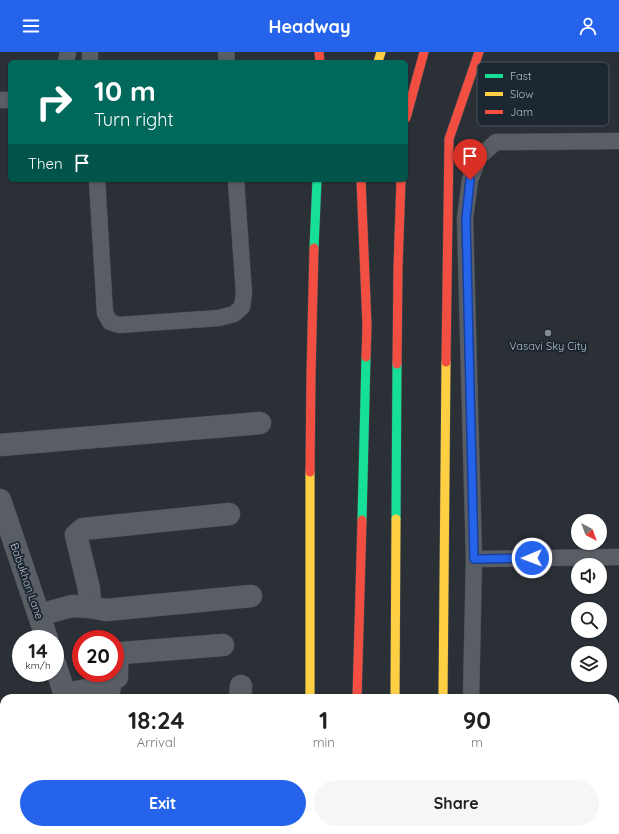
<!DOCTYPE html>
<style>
:root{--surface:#fff;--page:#f6f6f6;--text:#222;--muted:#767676;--accent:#2563eb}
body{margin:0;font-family:Quicksand,sans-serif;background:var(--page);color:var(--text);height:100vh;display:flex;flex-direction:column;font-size:15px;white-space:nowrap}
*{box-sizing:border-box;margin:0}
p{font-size:13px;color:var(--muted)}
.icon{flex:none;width:22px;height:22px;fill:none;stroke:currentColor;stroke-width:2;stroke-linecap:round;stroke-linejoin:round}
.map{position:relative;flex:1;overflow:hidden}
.details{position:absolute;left:0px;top:642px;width:619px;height:140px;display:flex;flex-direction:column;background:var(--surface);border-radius:12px 12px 0 0;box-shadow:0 1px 3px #0004}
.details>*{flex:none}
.guide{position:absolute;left:8px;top:8px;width:400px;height:122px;border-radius:6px;box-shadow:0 1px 3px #0004;background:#00695c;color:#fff;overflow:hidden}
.needle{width:26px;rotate:139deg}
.tools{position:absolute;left:571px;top:462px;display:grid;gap:8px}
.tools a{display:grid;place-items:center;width:36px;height:36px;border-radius:50%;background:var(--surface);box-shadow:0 1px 3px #0004;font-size:20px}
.speed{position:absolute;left:12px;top:578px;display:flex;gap:8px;font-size:20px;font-weight:700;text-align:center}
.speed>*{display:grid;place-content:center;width:52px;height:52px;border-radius:50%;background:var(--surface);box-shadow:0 1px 3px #0004;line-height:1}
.speed small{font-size:10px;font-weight:400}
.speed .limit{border:6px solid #d22;background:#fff;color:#111}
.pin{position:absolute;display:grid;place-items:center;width:34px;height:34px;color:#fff;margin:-41px -17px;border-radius:50% 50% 50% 0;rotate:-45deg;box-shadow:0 0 4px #0007}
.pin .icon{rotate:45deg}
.me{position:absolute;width:44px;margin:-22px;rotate:269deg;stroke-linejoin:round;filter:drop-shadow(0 0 3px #0008)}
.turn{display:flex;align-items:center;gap:14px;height:84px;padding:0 20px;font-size:18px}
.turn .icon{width:52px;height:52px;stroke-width:2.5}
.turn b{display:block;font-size:28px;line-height:34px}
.then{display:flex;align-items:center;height:38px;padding:0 20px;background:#0003;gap:8px;font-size:15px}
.eta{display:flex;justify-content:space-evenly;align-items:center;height:68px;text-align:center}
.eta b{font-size:24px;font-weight:700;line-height:28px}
.cta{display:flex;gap:8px;margin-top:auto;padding:8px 20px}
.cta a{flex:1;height:46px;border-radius:24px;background:var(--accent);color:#fff;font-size:16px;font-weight:700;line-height:46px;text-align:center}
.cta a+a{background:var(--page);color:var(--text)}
header{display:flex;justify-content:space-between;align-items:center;height:52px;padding:0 20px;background:var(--accent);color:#fff;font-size:18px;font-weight:700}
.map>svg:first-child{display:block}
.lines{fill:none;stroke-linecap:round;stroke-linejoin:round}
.lane-casing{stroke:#484d53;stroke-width:17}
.street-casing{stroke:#484d53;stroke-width:23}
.fast-casing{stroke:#484d53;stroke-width:10}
.slow-casing{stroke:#484d53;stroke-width:10}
.jam-casing{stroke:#484d53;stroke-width:10}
.lane{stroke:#595e65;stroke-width:16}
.street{stroke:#595e65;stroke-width:22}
.fast{stroke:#16e098;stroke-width:9}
.slow{stroke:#ffcf43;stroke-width:9}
.jam{stroke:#f24e42;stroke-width:9}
.route-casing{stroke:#184099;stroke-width:10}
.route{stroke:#2563eb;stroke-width:7}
.poi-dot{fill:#848c94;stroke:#1d2731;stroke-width:1.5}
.labels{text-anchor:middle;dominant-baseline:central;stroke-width:4;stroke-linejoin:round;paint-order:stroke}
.poi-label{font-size:11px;fill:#b4bdc7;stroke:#1d2731}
.street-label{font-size:11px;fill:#b4bdc7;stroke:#1d2731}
.key{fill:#1d2731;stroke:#4a545e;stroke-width:1}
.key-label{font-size:11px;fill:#b4bdc7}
</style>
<header><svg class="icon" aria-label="menu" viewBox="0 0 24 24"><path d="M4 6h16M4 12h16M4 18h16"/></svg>Headway<svg class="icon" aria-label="person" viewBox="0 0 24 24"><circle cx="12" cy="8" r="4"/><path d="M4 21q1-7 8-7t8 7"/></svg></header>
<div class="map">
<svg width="619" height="782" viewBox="0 0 619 782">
<rect width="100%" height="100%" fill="#2a3036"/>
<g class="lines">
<defs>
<g id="lane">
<path d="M90,0v10"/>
<path d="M226,0l1,10"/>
<path d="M66,10l2,-10"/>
<path d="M0,48h10"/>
<path d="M97,128l8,133 5,9 9,3 100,-7 15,-4 8,-7 2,-13 -8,-114"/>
<path d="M474,507l145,-2"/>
<path d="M471,646l3,-139 -9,-340 5,-39 9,-23 17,-15 123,-1"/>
<path d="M468,782v-4"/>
</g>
<g id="street">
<path d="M0,393l260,-22"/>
<path d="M0,448l47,139"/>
<path d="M90,555l-1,-18 -13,-54 7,-6 146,-15"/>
<path d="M39,563l33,-9 18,1 16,3 145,-14"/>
<path d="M55,612l11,34"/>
<path d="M65,642l33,-6 10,6 1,4"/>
<path d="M108,642l4,-15 5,-2v-19l5,-5 101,-8"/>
<path d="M240,646l1,-12"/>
<path d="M111,778l1,4"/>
</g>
<g id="fast">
<path d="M314,196l3,-68"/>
<path d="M396,467l1,-155"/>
<path d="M362,468l4,-163"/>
<path d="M310,778v4"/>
<path d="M353,778v4"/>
</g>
<g id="slow">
<path d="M378,10l3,-10"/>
<path d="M310,646v-226"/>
<path d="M395,646l1,-179"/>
<path d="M443,646l3,-336"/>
<path d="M394,778v4"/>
</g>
<g id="jam">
<path d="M319,0l1,10"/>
<path d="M406,66l18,-66"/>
<path d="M361,128l6,146 -1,31"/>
<path d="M446,310l3,-223 30,-87"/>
<path d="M397,312l1,-96 3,-88"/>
<path d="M310,420l1,-98 3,-126"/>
<path d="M357,646l5,-178"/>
<path d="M441,778v4"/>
</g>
</defs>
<use href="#lane" class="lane-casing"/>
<use href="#street" class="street-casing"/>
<use href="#fast" class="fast-casing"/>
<use href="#slow" class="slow-casing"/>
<use href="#jam" class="jam-casing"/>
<use href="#lane" class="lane"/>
<use href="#street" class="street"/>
<use href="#fast" class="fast"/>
<use href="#slow" class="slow"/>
<use href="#jam" class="jam"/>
</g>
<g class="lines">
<defs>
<path id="route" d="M470,128l-4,39 8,340 58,-1"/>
</defs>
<use href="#route" class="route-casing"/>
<use href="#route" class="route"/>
</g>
<circle class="poi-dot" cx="548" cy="281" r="4"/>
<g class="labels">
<g class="poi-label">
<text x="548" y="294">Vasavi Sky City</text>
</g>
<g class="street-label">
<text transform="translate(27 529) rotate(71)">Babukhan Lane</text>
</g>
</g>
<rect x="477" y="10" width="132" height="64" rx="6" class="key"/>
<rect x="485" y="22" width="18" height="4" fill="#16e098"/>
<rect x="485" y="40" width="18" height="4" fill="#ffcf43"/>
<rect x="485" y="58" width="18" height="4" fill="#f24e42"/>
<g class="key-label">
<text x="510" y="28">Fast</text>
<text x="510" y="46">Slow</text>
<text x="510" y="64">Jam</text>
</g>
</svg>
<div class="tools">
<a><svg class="needle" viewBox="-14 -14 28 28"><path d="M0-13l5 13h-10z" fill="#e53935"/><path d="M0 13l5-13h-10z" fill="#767676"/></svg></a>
<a><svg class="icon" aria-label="sound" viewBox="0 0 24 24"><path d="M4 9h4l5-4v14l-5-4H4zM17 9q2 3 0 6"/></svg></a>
<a><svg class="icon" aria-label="search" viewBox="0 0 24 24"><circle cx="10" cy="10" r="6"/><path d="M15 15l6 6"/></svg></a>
<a><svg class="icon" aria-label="layers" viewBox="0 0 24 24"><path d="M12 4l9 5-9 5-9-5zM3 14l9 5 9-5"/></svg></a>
</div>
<div class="speed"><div>14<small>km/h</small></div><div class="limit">20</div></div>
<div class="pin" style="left:470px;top:128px;background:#d93025"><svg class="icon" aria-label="arrive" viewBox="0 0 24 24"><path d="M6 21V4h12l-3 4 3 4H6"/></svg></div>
<svg class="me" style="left:532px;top:506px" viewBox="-20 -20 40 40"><circle r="17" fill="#2563eb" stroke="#fff" stroke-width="3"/><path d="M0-11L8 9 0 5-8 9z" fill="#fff"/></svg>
<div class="guide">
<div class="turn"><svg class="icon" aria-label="right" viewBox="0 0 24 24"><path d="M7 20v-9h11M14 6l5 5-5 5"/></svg><div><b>10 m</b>Turn right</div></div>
<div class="then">Then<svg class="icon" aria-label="arrive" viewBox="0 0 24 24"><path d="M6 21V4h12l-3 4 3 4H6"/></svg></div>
</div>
<section class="details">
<div class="eta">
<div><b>18:24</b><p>Arrival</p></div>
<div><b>1</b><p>min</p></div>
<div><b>90</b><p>m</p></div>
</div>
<div class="cta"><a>Exit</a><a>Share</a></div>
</section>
</div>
